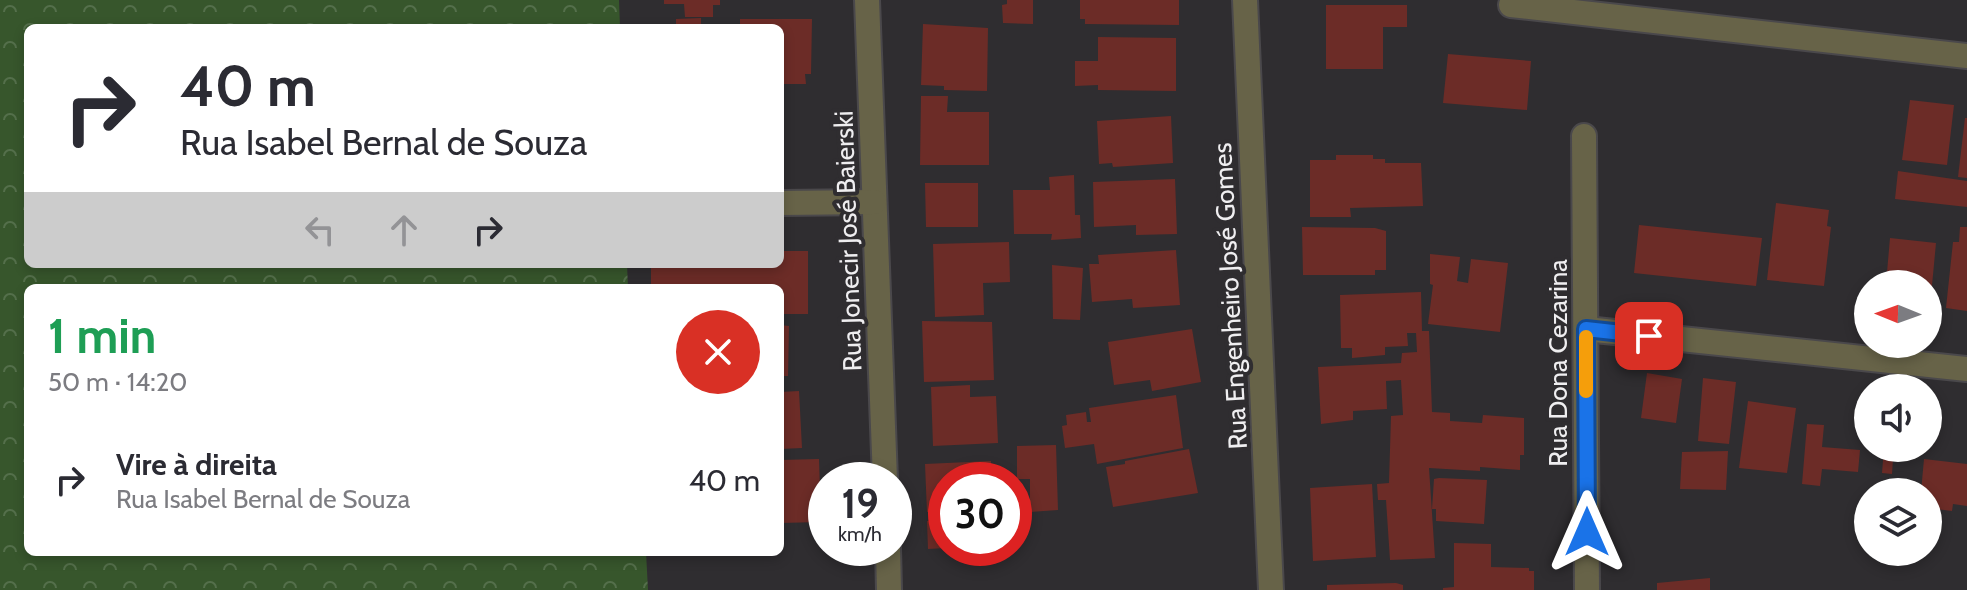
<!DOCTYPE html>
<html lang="pt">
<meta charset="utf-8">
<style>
:root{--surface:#fff;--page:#f2f2f3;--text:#2b2b33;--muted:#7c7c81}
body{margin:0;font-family:Cabin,sans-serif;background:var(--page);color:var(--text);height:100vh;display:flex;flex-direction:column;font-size:30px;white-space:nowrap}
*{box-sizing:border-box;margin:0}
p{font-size:26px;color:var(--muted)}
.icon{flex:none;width:44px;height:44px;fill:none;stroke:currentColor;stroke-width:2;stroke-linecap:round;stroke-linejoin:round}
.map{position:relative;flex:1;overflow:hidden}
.sheet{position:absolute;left:24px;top:284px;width:760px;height:272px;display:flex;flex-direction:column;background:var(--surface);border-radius:12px;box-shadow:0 4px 12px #0003}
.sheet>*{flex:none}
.top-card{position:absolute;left:24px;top:24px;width:760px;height:244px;border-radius:12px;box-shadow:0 4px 12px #0003;background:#fff;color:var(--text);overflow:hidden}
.needle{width:52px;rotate:271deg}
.fabs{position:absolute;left:1854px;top:270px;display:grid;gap:16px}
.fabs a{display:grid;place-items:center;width:88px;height:88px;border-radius:50%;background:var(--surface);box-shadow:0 4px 12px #0003;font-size:40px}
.speed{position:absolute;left:808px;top:462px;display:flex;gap:16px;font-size:40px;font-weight:700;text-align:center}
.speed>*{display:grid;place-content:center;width:104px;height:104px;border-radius:50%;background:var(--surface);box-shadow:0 4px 12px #0003;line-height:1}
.speed small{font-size:20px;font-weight:400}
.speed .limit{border:12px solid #d22;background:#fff;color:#111}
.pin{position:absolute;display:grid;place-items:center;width:68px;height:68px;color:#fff;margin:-34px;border-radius:16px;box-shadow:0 4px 12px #0006}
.me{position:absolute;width:88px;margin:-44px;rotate:0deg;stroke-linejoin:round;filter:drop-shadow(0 0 6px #0008)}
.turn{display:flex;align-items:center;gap:28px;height:168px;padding:0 24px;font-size:36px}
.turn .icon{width:104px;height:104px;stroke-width:2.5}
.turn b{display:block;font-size:56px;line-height:68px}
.lanes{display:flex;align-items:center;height:76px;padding:0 24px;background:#0003;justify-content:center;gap:40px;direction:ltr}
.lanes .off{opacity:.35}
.round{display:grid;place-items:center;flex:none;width:84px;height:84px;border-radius:42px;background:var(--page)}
.overview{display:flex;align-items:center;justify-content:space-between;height:136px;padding:0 24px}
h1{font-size:48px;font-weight:700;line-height:60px;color:#1e9e55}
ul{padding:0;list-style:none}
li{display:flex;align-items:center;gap:24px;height:120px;padding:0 24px}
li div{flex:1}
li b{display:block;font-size:30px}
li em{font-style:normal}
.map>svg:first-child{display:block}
.forest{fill:url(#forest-crowns)}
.building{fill:#6c2c27}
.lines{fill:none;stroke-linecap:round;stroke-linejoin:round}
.street-casing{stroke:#4a484b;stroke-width:28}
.street{stroke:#676348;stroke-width:24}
.route-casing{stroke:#114b97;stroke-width:20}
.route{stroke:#1a73e8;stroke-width:14}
.slow{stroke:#f59e0b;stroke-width:14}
.labels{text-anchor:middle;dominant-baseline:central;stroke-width:8;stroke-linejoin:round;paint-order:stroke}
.street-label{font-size:26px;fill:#efeef0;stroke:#2f2d30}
</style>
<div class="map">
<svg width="1967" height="590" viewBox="0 0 1967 590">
<defs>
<pattern id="forest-crowns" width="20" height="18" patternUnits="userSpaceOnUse" patternTransform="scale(2)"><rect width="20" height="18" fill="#37562c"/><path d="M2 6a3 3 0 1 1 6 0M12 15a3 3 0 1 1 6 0" fill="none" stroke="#546f4b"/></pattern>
</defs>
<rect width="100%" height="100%" fill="#2f2d30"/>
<path class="forest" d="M0,0h619l1,28h-592v236h599l1,24h-600v264h618l2,38h-648z"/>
<g class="building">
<path d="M664,0h56v5h-7v12h-28l-1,-13h-20z"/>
<path d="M1007,0h26v24l-30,-1 -1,-18 5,-1z"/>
<path d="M1080,0h99v25l-94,-1v-5h-5z"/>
<path d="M1326,5h81v22h-24v42h-57z"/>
<path d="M701,18v10h-25v-9z"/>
<path d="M740,19h72l-1,55h-6l1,10h-26v-56h-40z"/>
<path d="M923,24l65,4 -1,63 -43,-1v-4l-23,-1z"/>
<path d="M1098,37l78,1v53l-78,-1v-5l-23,1v-25h23z"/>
<path d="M1448,54l83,7 -4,49 -84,-7z"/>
<path d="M921,96h27l-1,16h42v53h-69z"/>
<path d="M1910,100l44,5 -7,60 -45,-5z"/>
<path d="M1171,116l2,47 -60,4 -1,-4 -13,1 -2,-43z"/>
<path d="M1965,118h2v60l-9,-1z"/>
<path d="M1336,155h37v4h12v4h36l2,43 -73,2 1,9h-41v-57h26z"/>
<path d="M1898,171l69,10v26l-72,-8z"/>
<path d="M1074,175l1,40h5l1,23 -30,2 1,-6h-38l-1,-44h37l-1,-13z"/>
<path d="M1175,179l2,55 -41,1v-10l-42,2 -1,-45z"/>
<path d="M925,183h53v44h-52z"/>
<path d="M1776,203l53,7 -2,16 4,1 -7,59 -57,-6z"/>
<path d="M1639,225l123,13 -6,48 -122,-13z"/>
<path d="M1302,227l73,1 11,3v39h-11v5h-72z"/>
<path d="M1960,227h7v84l-21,-3 7,-66h6z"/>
<path d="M1890,238l46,5 -5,53 -3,-1v-11h-42z"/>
<path d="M1009,242l1,40 -27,1 1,32 -49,2 -2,-73z"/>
<path d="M1176,250l4,55 -47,3 -1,-9 -40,3 -3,-38h10l-1,-9z"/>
<path d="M780,251h28v63h-28v-26h-129v-24h129z"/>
<path d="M1430,254l30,3 -3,24 11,2 3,-24 37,4 -8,69 -72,-8 5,-39 -3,-1z"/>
<path d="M1052,265l31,3 -3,52 -27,-1z"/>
<path d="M1421,292l1,39h7l3,81 18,1v8l32,2 1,-8 41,3v37h-4v15l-40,-3v4l-51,-3 6,90 -45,2 -4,-60h-8l-1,-16 12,-1 2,-67 12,-1 -2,-35 -15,1 1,28 -34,2v9l-32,4 -3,-57 83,-4 1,-10 15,-1 -1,-19h-9l1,13 -23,1v8l-33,3v-10h-11l-1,-53z"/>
<path d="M922,321l70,1 2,58 -70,2z"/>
<path d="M780,325l9,1 -1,50h-8z"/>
<path d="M1192,329l9,53 -49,9 -2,-11 -36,5 -6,-43z"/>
<path d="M1647,373l35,6 -6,44 -35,-5z"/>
<path d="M1703,378l33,4 -7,62 -31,-3z"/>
<path d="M970,385v12l26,-1 2,47 -65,3 -2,-59z"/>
<path d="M799,391l3,57 -22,1v-57z"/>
<path d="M1176,395l7,53 -86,16 -3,-20 -29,4 -3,-22 5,-1 -1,-10 20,-3 1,10h4l-2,-14z"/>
<path d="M1748,401l48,7 -9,65 -48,-5z"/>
<path d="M1807,424l17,1 -2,22 38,3 -2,22 -36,-3 -2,17 -18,-2z"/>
<path d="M1056,445l2,65 -28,2v-33h-13v-33z"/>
<path d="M1884,448h22l-1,9 -4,2h-8l-1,15 -10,-1z"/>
<path d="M1189,449l9,44 -85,14 -7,-40 19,-3v-3z"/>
<path d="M1728,451l-2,39 -46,-1 2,-37z"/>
<path d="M819,459l2,63 -41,1v-63z"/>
<path d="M1924,459l43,5v42l-14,-2 -1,7 -24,-3v-16h-7z"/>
<path d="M991,461v19h-45v31l-19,1 -2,-48z"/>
<path d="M1439,478l48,2 -3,44 -48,-3v-12h-4l2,-30z"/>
<path d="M1372,484l4,73 -63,4 -3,-73z"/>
<path d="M946,520v28l-18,1 -1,-28z"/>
<path d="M1454,543l37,1v23l38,1v3h5v19h-91v-2l11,-1z"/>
<path d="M1710,578v12h-53v-7z"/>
<path d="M1396,583l7,2v5h-76v-5z"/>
</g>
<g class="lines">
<defs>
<g id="street">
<path d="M867,0l18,480"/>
<path d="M1245,0l26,590"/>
<path d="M1511,5l456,51"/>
<path d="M1584,136l3,454"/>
<path d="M780,203l94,-1"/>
<path d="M1586,329l381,40"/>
<path d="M888,548l1,42"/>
</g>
</defs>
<use href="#street" class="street-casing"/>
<use href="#street" class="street"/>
</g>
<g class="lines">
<defs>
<path id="route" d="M1587,532l-1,-203 63,7"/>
</defs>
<use href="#route" class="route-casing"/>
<use href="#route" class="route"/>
<path class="slow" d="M1586,337v54"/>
</g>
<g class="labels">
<g class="street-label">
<text transform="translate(848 241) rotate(-92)">Rua Jonecir José Baierski</text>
<text transform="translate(1230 296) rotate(-93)">Rua Engenheiro José Gomes</text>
<text transform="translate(1558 363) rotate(-90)">Rua Dona Cezarina</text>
</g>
</g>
</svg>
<div class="fabs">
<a><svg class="needle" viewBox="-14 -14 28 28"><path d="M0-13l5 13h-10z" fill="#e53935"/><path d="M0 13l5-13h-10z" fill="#7c7c81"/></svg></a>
<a><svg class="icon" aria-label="sound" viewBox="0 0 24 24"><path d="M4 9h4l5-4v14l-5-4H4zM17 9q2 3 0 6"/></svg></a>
<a><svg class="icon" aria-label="layers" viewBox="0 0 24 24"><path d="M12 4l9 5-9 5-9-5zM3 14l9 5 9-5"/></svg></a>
</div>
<div class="speed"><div>19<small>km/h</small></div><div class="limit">30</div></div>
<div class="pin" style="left:1649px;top:336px;background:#d93025"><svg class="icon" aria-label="arrive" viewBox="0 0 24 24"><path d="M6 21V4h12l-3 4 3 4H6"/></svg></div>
<svg class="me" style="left:1587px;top:532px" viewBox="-20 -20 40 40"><path d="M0-17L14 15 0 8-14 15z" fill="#1a73e8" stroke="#fff" stroke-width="4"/></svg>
<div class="top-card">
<div class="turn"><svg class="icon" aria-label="right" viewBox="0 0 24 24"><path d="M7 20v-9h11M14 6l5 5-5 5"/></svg><div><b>40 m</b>Rua Isabel Bernal de Souza</div></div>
<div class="lanes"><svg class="icon off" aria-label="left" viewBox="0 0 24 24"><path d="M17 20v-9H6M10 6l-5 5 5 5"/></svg><svg class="icon off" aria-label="ahead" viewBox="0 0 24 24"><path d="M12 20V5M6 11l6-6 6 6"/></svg><svg class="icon" aria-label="right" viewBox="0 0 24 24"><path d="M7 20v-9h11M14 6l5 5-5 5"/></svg></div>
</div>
<section class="sheet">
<div class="overview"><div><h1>1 min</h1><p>50 m · 14:20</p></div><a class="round" style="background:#d93025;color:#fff"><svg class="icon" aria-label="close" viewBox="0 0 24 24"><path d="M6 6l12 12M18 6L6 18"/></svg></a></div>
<ul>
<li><svg class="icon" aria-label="right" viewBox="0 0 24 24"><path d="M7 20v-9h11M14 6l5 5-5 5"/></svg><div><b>Vire à direita</b><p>Rua Isabel Bernal de Souza</p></div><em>40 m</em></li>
</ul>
</section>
</div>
